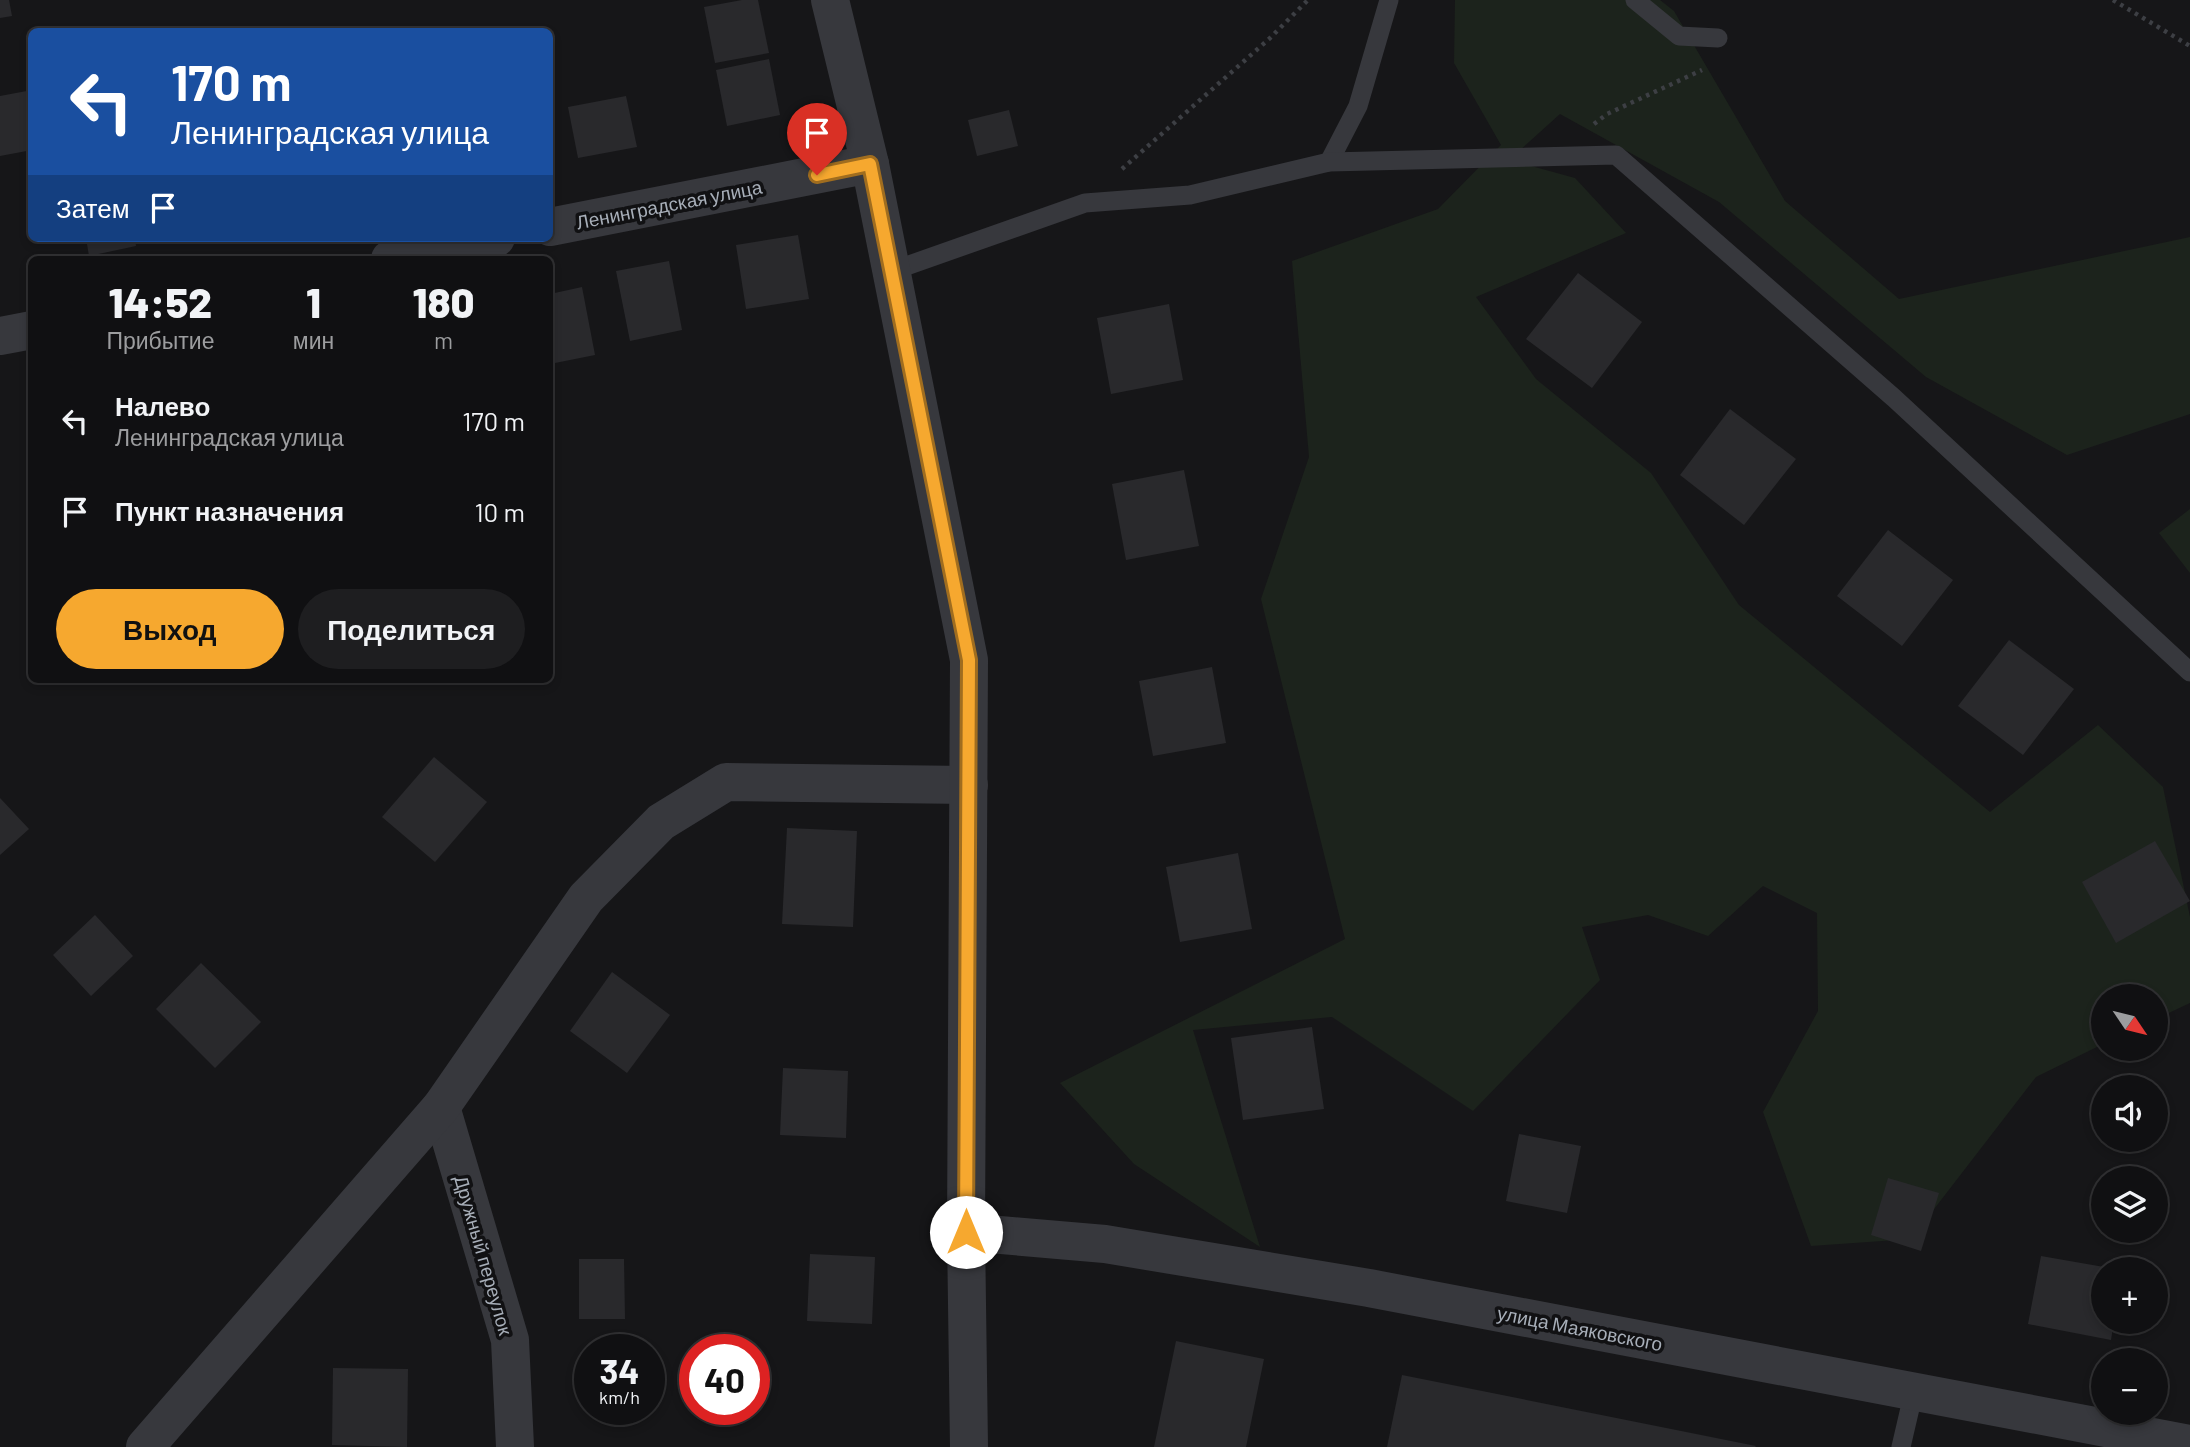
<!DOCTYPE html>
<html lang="ru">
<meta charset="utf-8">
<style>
:root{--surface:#101012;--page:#1e1e20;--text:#f1f3f6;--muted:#9c9d9f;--line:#303032;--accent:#f6a82f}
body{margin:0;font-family:Barlow,sans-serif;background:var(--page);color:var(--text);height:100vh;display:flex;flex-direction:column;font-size:26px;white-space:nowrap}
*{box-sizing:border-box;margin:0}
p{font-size:23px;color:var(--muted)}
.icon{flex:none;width:38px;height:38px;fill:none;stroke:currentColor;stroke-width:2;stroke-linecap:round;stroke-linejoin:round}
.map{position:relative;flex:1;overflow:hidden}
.panel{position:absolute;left:28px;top:256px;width:525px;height:427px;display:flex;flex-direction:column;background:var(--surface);border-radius:10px;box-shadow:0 4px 10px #0003,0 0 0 2px var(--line)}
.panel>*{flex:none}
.hud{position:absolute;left:28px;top:28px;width:525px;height:214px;border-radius:10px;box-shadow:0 4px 10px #0003,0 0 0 2px var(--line);background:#1a4fa0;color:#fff;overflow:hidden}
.needle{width:46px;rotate:125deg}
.controls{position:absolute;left:2091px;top:984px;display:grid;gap:14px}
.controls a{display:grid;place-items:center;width:77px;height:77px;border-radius:50%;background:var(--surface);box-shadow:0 4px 10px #0003,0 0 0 2px var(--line);font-size:35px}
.speed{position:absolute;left:574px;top:1334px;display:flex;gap:14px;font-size:35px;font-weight:700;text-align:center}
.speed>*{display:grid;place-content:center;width:91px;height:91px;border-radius:50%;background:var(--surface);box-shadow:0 4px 10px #0003,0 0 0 2px var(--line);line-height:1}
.speed small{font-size:18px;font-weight:400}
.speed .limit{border:10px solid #d22;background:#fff;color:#111}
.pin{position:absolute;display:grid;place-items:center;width:60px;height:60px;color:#fff;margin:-72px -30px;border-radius:50% 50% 50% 0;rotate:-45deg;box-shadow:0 0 7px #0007}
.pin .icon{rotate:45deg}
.me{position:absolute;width:77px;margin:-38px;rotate:0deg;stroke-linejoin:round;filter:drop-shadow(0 0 5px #0008)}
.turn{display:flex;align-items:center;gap:24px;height:147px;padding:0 28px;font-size:32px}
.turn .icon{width:91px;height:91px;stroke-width:2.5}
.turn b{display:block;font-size:49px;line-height:60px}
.then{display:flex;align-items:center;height:66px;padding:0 28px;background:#0003;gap:14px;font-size:26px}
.eta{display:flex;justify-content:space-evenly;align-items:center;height:119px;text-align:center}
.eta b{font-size:42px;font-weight:800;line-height:49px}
.primary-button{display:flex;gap:14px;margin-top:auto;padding:14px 28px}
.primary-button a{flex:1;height:80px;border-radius:42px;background:var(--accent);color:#111;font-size:28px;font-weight:800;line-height:80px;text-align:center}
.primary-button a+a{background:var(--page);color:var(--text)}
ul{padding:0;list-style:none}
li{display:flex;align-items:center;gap:21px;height:91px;padding:0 28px}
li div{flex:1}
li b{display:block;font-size:26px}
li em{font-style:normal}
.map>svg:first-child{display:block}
.green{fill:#1c231c}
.building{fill:#29292c}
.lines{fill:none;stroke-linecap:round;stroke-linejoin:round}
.path{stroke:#3d3f44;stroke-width:4.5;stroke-dasharray:3.5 5;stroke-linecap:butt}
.service{stroke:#37383d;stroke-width:19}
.minor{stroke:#37383d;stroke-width:38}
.tertiary{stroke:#37383d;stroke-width:38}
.route-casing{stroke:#a06d1f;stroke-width:18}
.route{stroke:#f6a82f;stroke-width:12}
.labels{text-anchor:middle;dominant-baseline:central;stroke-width:7;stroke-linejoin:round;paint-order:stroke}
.street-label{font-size:19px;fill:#a7aeb8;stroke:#111113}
</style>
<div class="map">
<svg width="2190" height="1447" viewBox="0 0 2190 1447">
<rect width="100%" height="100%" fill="#161618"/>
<g class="green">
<path d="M1455,0h205l14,11 111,190 114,98 291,-62v177l-123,41 -141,-78 -207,-175 -159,-88 -51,46 66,18 51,55 -150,64 60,82 115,94 88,132 251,207 108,-87 65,62 27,130v86l-34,16v-23h-52l-1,48 -67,33 -125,162 -100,7 -48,-134 55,-101 -1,-98 -54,-27 -55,50 -60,-21 -66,12 18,53 -127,131 -141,-94 -139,13 67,217 -126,-83 -74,-81 285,-144 -84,-340 48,-142 -17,-196 146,-52 63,-64 -47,-82z"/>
<path d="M2190,509v64l-31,-40z"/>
</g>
<g class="building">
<path d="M0,0h9l3,16 -12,2z"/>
<path d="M742,0h16l11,53 -54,10 -11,-56z"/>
<path d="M769,59l11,56 -53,11 -11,-56z"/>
<path d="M32,90v60l-32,6v-60z"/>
<path d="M626,96l11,51 -59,11 -10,-51z"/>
<path d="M1009,110l9,36 -41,10 -9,-36z"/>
<path d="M798,235l11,64 -63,10 -10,-64z"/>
<path d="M86,238h49l1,8 -47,10z"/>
<path d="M669,261l13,69 -52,11 -14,-70z"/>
<path d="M1578,273l64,49 -50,66 -66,-49z"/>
<path d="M582,287l13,68 -45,9v-70z"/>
<path d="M1169,304l14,76 -72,14 -14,-76z"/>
<path d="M1730,409l66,50 -52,66 -64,-50z"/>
<path d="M1184,470l15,76 -73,14 -14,-76z"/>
<path d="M1888,530l65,50 -51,66 -65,-50z"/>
<path d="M2009,640l65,49 -51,66 -65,-49z"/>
<path d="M1212,667l14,76 -73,13 -14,-75z"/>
<path d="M434,757l53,45 -52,60 -53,-45z"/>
<path d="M0,798l29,31 -29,26z"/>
<path d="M787,828l70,3 -4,96 -71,-3z"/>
<path d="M2155,841l35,60 -74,42 -34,-61z"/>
<path d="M1238,853l14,76 -72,13 -14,-75z"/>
<path d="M95,915l38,41 -42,40 -38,-41z"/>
<path d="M201,963l60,59 -46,46 -59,-59z"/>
<path d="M612,972l58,43 -43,58 -57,-42z"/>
<path d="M1312,1027l12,82 -81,11 -12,-82z"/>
<path d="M783,1068l65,3 -2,67 -66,-3z"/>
<path d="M1519,1134l62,12 -14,67 -61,-12z"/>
<path d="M1888,1178l51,15 -18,58 -50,-16z"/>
<path d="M810,1254l65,3 -3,67 -65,-3z"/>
<path d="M2041,1256l63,11v54h10l-3,19 -83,-16z"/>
<path d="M579,1259h45l1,60h-46z"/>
<path d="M1176,1341l88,18 -18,88h-92z"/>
<path d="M584,1352h6v57l45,2 -50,1z"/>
<path d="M333,1368l75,1 -1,78 -75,-2z"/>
<path d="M1402,1375l354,71 -1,1h-368z"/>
</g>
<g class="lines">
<g class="path">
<path d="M2113,0l77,46"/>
<path d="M1594,124l13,-10 95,-44"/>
<path d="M1122,169l147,-130 39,-39"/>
</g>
<g class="service">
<path d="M1635,0l44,36 39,2"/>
<path d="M1329,162l29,-56 31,-106"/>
<path d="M892,271l193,-68 105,-8 139,-33 287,-7 278,243 296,274"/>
<path d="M1901,1447l13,-56"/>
</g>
<g class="minor">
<path d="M550,227l320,-63"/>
<path d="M390,259l106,-21"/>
<path d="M0,336l32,-6"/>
<path d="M441,1107l69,233 5,107"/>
<path d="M966,1232l139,12 264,44 821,156"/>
<path d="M145,1447l296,-340 145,-209 75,-76 65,-40 243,3"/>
</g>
<path class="tertiary" d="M830,0l40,164 99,496 -3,572 3,215"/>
</g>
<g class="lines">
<defs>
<path id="route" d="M817,175l53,-11 99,496 -3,572"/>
</defs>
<use href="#route" class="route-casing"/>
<use href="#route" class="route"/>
</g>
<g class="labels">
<g class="street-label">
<text transform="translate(669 204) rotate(-11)">Ленинградская улица</text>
<text transform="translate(484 1255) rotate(74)">Дружный переулок</text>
<text transform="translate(1580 1328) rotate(11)">улица Маяковского</text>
</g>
</g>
</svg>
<div class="controls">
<a><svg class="needle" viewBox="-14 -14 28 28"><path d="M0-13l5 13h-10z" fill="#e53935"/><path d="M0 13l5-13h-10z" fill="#9c9d9f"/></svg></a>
<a><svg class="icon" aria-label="sound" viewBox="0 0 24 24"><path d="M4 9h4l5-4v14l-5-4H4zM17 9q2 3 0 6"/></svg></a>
<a><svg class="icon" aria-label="layers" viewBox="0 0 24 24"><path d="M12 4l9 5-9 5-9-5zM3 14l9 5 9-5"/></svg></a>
<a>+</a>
<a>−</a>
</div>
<div class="speed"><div>34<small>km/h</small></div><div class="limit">40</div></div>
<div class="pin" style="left:817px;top:175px;background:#d93025"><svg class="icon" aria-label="arrive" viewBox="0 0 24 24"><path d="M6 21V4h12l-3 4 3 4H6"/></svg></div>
<svg class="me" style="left:966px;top:1232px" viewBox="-20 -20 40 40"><circle r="19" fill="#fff"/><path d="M0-13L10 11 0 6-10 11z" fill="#f6a82f"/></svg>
<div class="hud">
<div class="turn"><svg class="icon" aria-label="left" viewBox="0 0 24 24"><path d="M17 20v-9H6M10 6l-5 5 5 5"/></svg><div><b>170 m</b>Ленинградская улица</div></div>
<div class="then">Затем<svg class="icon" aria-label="arrive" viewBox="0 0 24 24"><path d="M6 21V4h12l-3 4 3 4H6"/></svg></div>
</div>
<section class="panel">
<div class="eta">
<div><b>14:52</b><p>Прибытие</p></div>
<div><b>1</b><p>мин</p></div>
<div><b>180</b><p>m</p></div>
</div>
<ul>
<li><svg class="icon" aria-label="left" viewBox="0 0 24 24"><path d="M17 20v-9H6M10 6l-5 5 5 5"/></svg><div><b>Налево</b><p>Ленинградская улица</p></div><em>170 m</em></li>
<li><svg class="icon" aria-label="arrive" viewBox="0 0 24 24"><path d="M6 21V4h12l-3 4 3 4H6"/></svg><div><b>Пункт назначения</b></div><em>10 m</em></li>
</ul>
<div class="primary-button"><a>Выход</a><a>Поделиться</a></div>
</section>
</div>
